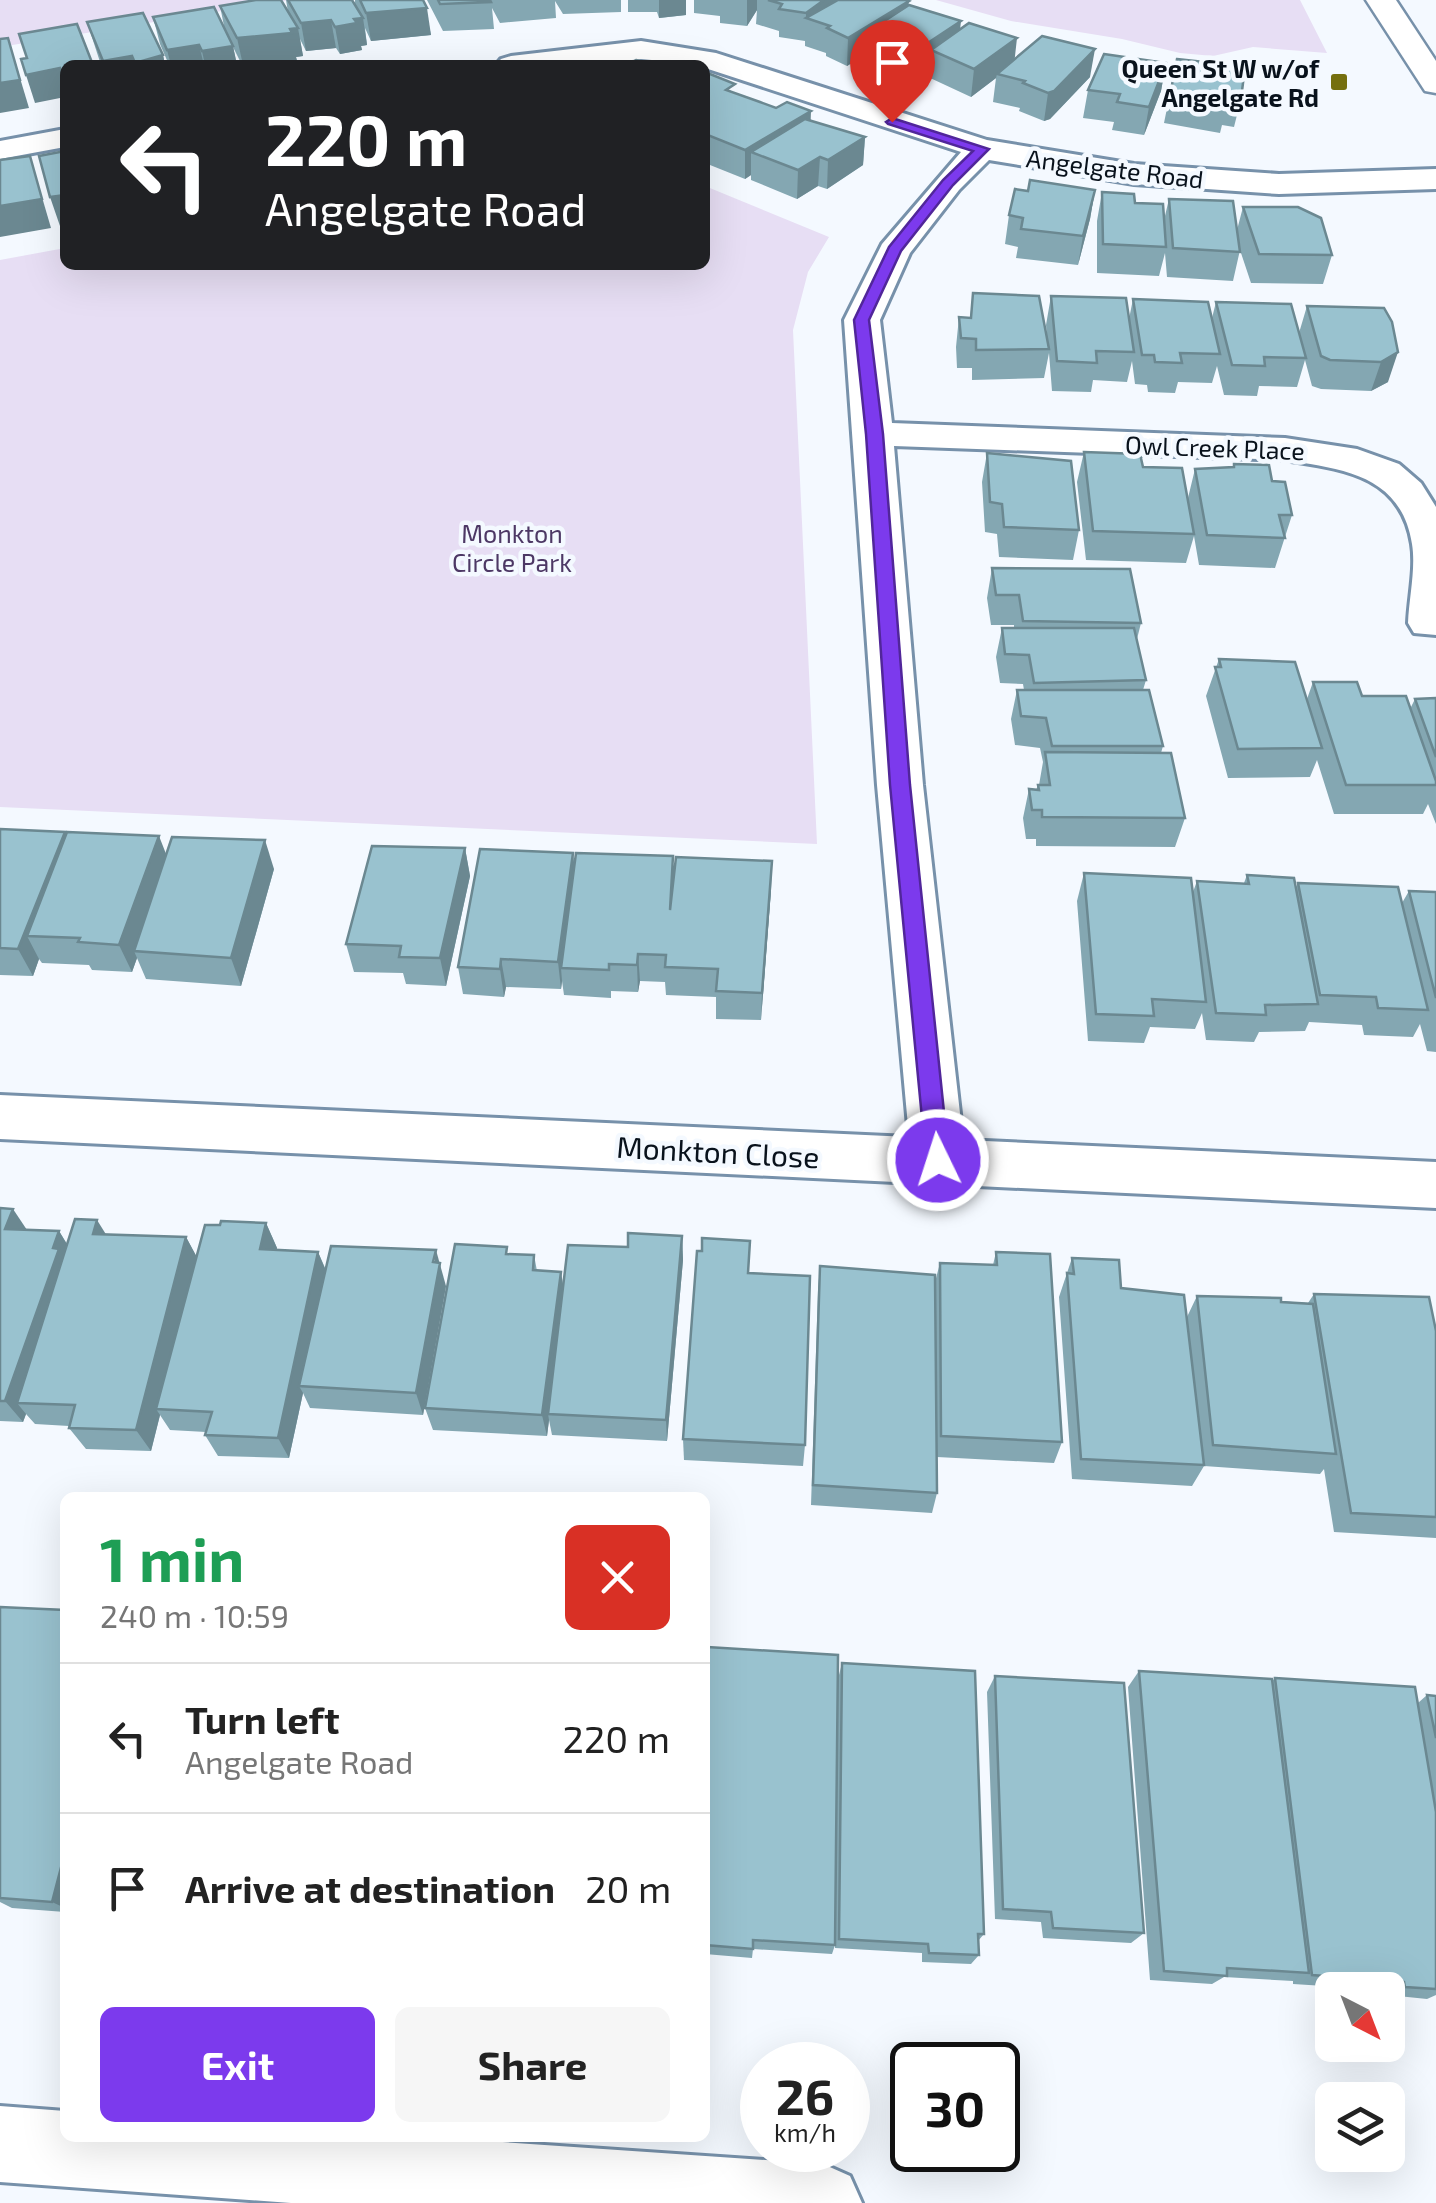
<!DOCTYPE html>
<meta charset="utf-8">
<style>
:root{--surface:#fff;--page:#f6f6f6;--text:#222;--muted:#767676;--line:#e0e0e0;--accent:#7c3aed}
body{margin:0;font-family:"Exo 2",sans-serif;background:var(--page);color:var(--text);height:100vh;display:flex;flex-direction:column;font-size:38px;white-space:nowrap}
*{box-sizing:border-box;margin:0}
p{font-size:32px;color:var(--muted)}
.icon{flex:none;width:55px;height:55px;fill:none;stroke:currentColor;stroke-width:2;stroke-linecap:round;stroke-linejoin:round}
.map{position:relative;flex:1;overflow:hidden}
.drawer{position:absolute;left:60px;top:1492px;width:650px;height:650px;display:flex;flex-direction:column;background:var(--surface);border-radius:15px;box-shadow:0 10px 40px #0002}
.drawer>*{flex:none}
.top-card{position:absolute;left:60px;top:60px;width:650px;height:210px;border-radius:15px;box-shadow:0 10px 40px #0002;background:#202124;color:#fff;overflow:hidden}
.needle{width:65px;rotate:138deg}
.fabs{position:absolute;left:1315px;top:1972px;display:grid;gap:20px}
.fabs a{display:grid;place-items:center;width:90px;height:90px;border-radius:15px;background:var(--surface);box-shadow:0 10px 40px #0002;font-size:50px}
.speed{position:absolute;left:740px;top:2042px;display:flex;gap:20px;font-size:50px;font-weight:700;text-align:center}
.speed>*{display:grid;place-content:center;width:130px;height:130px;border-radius:50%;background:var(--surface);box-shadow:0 10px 40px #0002;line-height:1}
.speed small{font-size:25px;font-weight:400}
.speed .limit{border:5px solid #111;border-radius:15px;background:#fff;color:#111}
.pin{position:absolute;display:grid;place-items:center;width:85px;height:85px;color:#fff;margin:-102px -42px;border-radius:50% 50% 50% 0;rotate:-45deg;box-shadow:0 0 10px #0007}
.pin .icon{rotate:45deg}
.me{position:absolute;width:110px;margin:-55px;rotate:356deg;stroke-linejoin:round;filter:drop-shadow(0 0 8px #0008)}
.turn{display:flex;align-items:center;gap:35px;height:210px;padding:0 40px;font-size:45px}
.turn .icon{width:130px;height:130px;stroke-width:2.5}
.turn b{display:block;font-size:70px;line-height:85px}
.round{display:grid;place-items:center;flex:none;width:105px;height:105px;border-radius:15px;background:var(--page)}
.head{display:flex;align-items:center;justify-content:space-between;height:170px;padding:0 40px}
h1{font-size:60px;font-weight:700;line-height:75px;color:#1e9e55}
.action{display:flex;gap:20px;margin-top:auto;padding:20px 40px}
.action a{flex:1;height:115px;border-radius:15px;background:var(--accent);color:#fff;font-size:40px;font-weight:700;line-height:115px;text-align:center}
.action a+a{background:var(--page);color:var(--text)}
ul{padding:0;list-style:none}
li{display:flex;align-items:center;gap:30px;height:150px;padding:0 40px;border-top:2px solid var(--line)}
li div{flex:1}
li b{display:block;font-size:38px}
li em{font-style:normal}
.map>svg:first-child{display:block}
.green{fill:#e7def4}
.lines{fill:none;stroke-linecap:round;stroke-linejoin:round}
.street-casing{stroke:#7791aa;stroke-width:6}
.secondary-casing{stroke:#7791aa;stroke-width:5}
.street{fill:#fff;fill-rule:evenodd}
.secondary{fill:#fff;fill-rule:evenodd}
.wall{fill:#84a7b2}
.shaded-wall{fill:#6b8891}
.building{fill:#99c2cf;stroke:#6b8891;stroke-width:2.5}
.route{fill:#7c3aed;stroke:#51269a;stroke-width:2.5}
.poi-dot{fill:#756f0e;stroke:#f4f9ff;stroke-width:4}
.labels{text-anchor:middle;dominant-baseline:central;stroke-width:9;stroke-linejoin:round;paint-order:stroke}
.far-poi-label{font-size:25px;font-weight:bold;fill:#09121c;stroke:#f4f9ff;text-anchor:end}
.far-street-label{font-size:25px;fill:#09121c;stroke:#f4f9ff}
.far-park-label{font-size:25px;fill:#4d3865;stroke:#f4f9ff}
.street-label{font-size:30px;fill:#09121c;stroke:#f4f9ff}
</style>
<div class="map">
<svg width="1436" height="2203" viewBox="0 0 1436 2203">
<rect width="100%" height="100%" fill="#f4f9ff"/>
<g class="green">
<path d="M0,0h290l-290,47z"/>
<path d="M936,0h364l27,53 -74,-6 -40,9 -33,-3 -58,-14 -111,-18z"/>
<path d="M705,186l124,51 -21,35 -15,58 24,514 -817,-37v-547l65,-12v17h640z"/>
</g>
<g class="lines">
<defs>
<g id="street">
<path d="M641,41l75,12 271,87 147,24 145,10 157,-5v20l-157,5 -145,-10 -145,-24 -30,30 -49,63 -30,67 12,103 393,15 72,11 42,15 22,19 15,24v128l-22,-2 -6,-10c1,-25 8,-55 4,-79 -11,-70 -71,-75 -127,-84l-391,-14 29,339 40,355 473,22v46l-1436,-69v-44l909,42 -32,-352 -33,-465 38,-76 79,-92 -256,-84v-3l-64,-6 -54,6h-91l5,-6 10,-3z"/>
<path d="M65,129v18l-65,12v-18z"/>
<path d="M0,2106l65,5v27h378l380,26 27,12 12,27h-571l-291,-21z"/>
</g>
<path id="secondary" d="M1366,0h30l40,61v32l-11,-2z"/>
</defs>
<use href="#street" class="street-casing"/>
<use href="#secondary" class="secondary-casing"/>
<use href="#street" class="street"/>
<use href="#secondary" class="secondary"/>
</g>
<g class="wall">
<path d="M286,0h66l3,5v-5h68l8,35 -60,6 -6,-13 2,17 -6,1 1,4 -22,4 -4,-6 -30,3 -6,-12 3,17 -7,1 1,4 -55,4 -9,-18 4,18h-68l-9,-21 -7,-27 72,14 -5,-25 68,6z"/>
<path d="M427,0h194v12l-58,2 -8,-13 1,17 -56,5 -8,-15 2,21 -51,2z"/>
<path d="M628,0h58v15l-27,3 -2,-6h-29z"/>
<path d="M694,0h212l2,6 52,24 54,29 76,18 -40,42 -6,2 -25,-10 1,-3 -27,-6 3,-24 -25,19 -43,-20 1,-9 -23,16 -26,-9 1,-8 -17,-6v-6l-17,11 -21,-10v-3l-21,-7v-5l-26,-4v-6l-23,-7 1,-14 -10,16 -27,-3v-7l-26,-3z"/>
<path d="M87,22l76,33 2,10h-64z"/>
<path d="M1177,59l64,40 -7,28 -12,-2 -2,8 -56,-10z"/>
<path d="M1166,63l-5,28 -17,44 -32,-5 2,-8 -31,-4 5,-28z"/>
<path d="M705,77l30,16 75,28 55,16 -2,28 -36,24 -9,-3 -21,13 -46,-19v-5l-6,4 -40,-16z"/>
<path d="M1095,190l-5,29 -12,46 -62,-7 2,-11 -13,-3 4,-29 19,-24z"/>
<path d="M1102,192l33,11 29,17 5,-21 68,31 6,-23 89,48 -9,29 -72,-1 -11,-33 -7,31 -66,-4 -2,-24 -6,23 -62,-3v-52z"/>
<path d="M973,293l74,44 -1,-12 5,-29 78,23 4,-20 79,19 4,-16 83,31 8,-27 77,2 4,74 -17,9 -50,-2 -9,-3 -7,-26 -8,27 -38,-1 -2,10 -33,-1 -7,-29 -5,17 -34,-1 -3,11 -27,-1 -1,-7 -12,-1 -3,-23 -5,21 -34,-2 -2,12 -39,-1 -3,-38 -5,25 -72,2v-12h-15l-1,-21 3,-30 11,1z"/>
<path d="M1084,452l59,15 45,31 7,-29 38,-2 1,-3 38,17 20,34 -17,53 -76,-3 -5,-29 -8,27 -100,-3 -9,-78z"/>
<path d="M987,453l92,77 -6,30 -74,-3 -2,-23 -12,-2 -3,-50z"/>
<path d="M992,568l149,55 -4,16 9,41 -3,10 20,56 -2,7 24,65 -10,29 -139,-1v-7h-10l-3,-21 6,-29 7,1 2,-5h1l4,-23 -3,-14 -25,-3 -4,-26 6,-29h7l-1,-6 -23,-1 -4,-26 6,-29h12v-3h-23l-4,-27z"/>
<path d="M1219,659l88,40 6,-17 97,27 5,-10 21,-1v126l-8,-20 -5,10h-89l-17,-54 -7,17 -82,1 -22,-82z"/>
<path d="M0,829l66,6 100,19 108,15 -33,117 -95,-7 -9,-21 -5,14 -40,-2 -3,-5 -47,-2 -3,-4 -6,17 -33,-1z"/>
<path d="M465,848l5,28 -24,110 -40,-2 -3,-11 -49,-1 -8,-28z"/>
<path d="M573,853l1,14 100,9 97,14 -10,130 -45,-1v-22l-50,-2 -1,-13 -25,-1 -2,11 -27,-1v7l-47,-3 -2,-14 -1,8 -55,-2 -2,10 -41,-3 -5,-27z"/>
<path d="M1084,873l109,19 4,-11 47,2 3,-8 49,13 2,-5 104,20 7,-12 27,1v160l-9,-1 -7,-27 -7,13 -49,-2 -2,-10 -53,-3 -4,9 -46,1 -5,10 -48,-2 -4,-27 -7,16 -45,-2 -6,16 -56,-2 -11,-140z"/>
<path d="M0,1208l27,22 32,1 8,13 39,-9 80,2 10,19 70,-33 11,25 -1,2 42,2 8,18 120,16 -23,129 -113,-7 -7,-15 -14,65 -71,-2 -13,-21 1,-3 -36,-2 -10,-15 -9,36 -65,-2 -17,-21v-2l-34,-2 -9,-10 -3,8 -23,-1z"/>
<path d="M682,1236l1,24 -16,181 -115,-6 -3,-15 -2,16 -114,-6 -8,-22 83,-154 26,1 3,16 26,14 65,-38z"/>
<path d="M996,1252l66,190 -8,21 -117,-6v36l-5,20 -121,-8 7,-215 2,-24 115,16 5,-19 53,2z"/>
<path d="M1072,1258l49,30 66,29 10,-21 111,7 6,-9 122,37v207l-102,-6 -10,-63 -4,5 -116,-8 -12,20 -120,-7 -13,-182z"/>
<path d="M748,1273l57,172 -2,21 -119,-6 -1,-21z"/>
<path d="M0,1608l65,2v302l-53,-4 -12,-6z"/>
<path d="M842,1663l142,271 -6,7 1,14 -8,9 -49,-2v-9l-87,-5v-3l-3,9 -79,-5 -1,9 -47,-4v-274l133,-1z"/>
<path d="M1139,1671l133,10 3,-3 143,25 9,-8 9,1v299l-9,4 -39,-4v-5l-95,-6v-3l-69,-4 -12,7 -62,-4 -22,-293z"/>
<path d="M995,1676l149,257 -13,10 -88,-5 -2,-16 -46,-3 -8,-227z"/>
</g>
<g class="shaded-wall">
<path d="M659,0h27v15l-27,3z"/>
<path d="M747,0h10v10l-10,16z"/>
<path d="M824,0h23l-41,18v-5z"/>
<path d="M909,1l-3,27 -40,5 -2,22 -17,11 1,-28z"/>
<path d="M427,8l4,27 -60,6 -5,-28z"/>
<path d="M363,18l4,27 -6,1 1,4 -22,4 -5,-27 19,-8z"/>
<path d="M331,20l5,28 -30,3 -5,-28z"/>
<path d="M961,21l-3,28 -27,1 -2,18 -23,16 2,-28z"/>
<path d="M298,28l5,28 -7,1 1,4 -54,4 -6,-27z"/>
<path d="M8,38l21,70 -29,5v-30z"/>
<path d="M1017,38l-3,27 -17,9 -1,4 -25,19 3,-28z"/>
<path d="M199,45l5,20h-33l-4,-15z"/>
<path d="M233,46l4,19h-32l-3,-14z"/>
<path d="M1095,49l-5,28 -40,42 -6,2 4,-28z"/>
<path d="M163,55l2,10h-30v-2z"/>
<path d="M132,56l3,9h-31l-1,-4z"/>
<path d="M1166,63l-5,28 -17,44 5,-28z"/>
<path d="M60,68l5,18v11l-30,6 -9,-28z"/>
<path d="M811,111l-1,28 -59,13v23l-6,4v-29z"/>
<path d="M865,137l-2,28 -36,24 1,-29z"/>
<path d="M30,156l21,72 -51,9v-31z"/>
<path d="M820,157l-2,29 -21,13 1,-29z"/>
<path d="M1095,190l-5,29 -12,46 5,-29z"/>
<path d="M65,195v30l-5,1 -10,-29z"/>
<path d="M1398,352l-10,30 -17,9 10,-29z"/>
<path d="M65,832l13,28 -51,76 12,23 -6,17 -15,-27z"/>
<path d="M159,836l11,28 -36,87 3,7 -5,14 -13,-27z"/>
<path d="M265,840l9,29 -33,117 -10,-28z"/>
<path d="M465,848l5,28 -24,110 -6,-28z"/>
<path d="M573,853l3,28 -15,87 1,13 -1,8 -3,-27z"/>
<path d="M772,861l-1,29 -10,130 1,-27z"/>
<path d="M638,954l2,27 -2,11 -1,-27z"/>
<path d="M501,959l5,28 -2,10 -4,-28z"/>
<path d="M13,1209l16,24 -24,-4z"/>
<path d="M97,1220l15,24 -19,-10z"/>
<path d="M266,1223l11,25 -7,25 -10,-24z"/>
<path d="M59,1231l15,25 -57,147 9,11 -3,8 -18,-21z"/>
<path d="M682,1236l1,24 -16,181 -1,-21z"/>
<path d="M186,1237l13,24 -43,148 4,6 -9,36 -15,-21z"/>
<path d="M436,1250l10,36 -23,129 -7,-22z"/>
<path d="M318,1252l10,24 -29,110 4,7 -14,65 -11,-20z"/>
<path d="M561,1272l4,24 -17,118 1,6 -2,16 -5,-21z"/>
<path d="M65,1852v56l-13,-6z"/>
</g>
<g class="building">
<path d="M256,0h25l17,28 -8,1 2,4 -55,5 -17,-32z"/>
<path d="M288,0h64l11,18 -9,1 3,4 -22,4 -4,-7 -30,3z"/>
<path d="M360,0h63l4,8 -61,5z"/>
<path d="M438,0h52l1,2 -51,2z"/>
<path d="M768,0h56l-18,13 -27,-4 3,-5z"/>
<path d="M838,0h68l3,1 -61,37 -21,-10 3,-2 -24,-8z"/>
<path d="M909,5l52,16 -53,35 -26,-9 10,-5 -26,-9z"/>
<path d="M214,7l19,39 -31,5 -3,-6 -32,5 -14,-33z"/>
<path d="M143,13l20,42 -28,8 -3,-7 -29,5 -16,-39z"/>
<path d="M969,23l48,15 -43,31 -43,-19z"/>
<path d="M77,24l16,41h-28v10l-2,1 -3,-8 -34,7 -5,-16 6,-1 -8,-24z"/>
<path d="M1042,36l53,13 -41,42 -6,2 -25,-10 2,-2 -28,-7z"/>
<path d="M8,38l12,42 -20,3v-44z"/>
<path d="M1104,54l62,9 -17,44 -32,-5 3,-8 -32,-4z"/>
<path d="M1177,59l56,6 -1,8 12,2 -3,24 -13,-2 -1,8 -57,-10z"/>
<path d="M636,60l19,5h-27z"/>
<path d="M710,74l25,10 -9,6 34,12 16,6 11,-6 24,9 -66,39 -40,-16v-57z"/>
<path d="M805,119l60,18 -37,23 -8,-3 -22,13 -47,-18z"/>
<path d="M65,151v44l-15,2 -11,-41z"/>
<path d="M30,156l12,43 -42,7v-46z"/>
<path d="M1030,180l65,10 -12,46 -62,-7 2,-11 -14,-3 6,-26 13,2z"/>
<path d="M1102,192l32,2 1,9 28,1 3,43 -63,-3z"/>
<path d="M1169,199l64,2 7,51 -67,-4z"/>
<path d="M1243,207h55l23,11 11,37 -73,-1z"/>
<path d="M973,293l66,3 10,53 -73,1v-11l-15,-1 -2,-21 12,1z"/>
<path d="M1051,296l75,2 8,54 -38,-1 1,12 -40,-2z"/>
<path d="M1133,299l75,3 12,52 -40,-1 2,10 -27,-1 -1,-7h-12z"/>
<path d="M1216,302l75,2 15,54 -42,-1 1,9 -33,-1z"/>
<path d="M1307,306l77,2 8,14 6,30 -17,10 -51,-2 -9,-4z"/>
<path d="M1084,452l56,2 3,13 39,1 12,66 -101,-3z"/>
<path d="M987,453l84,8 8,69 -75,-3 -2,-23 -12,-2z"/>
<path d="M1234,464l35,1 3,16 13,1 7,33h-13l6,23 -78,-3 -12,-66 39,-2z"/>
<path d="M992,568l138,1 11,54 -118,-2 -4,-26h-23z"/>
<path d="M1002,628h132l12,52 -112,3 -5,-28 -24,-1z"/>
<path d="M1219,659l76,3 27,86 -84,1 -23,-82h6z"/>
<path d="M1313,682h44l5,14h44l30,85v4h-90z"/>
<path d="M1017,690h132l14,56h-111l-6,-28 -25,-2z"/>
<path d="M1436,698v59l-21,-58z"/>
<path d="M1045,752l126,1 14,65 -143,-1v-7h-10l-3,-21 10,1 -1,-5h12z"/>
<path d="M0,829l65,3 -47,117 -18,-1z"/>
<path d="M67,832l92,4 -40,109 -41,-3 2,-4 -53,-2z"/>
<path d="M172,837l93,3 -34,118 -97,-7z"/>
<path d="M372,846l93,2 -25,110 -41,-1 2,-11 -55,-2z"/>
<path d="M480,849l93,4 -15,109 -57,-3 -1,10 -42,-2z"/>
<path d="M576,853l97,3 -3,54 6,-53 96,4 -10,132 -46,-2 2,-22 -53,-2 1,-12 -28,-1 -1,11 -28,-1v6l-48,-2z"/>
<path d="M1084,873l107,5 15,124 -54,-3 2,17 -58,-2z"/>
<path d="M1247,875l47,3 24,126 -53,1 1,10 -50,-2 -19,-132 52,3z"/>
<path d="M1298,883l100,4 30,123 -50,-2 -2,-11 -56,-2z"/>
<path d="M1409,891l27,1v106z"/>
<path d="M0,1208l13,1 -8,20 54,2 -6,17 6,1 -54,152h-5z"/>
<path d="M75,1219l22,1 -4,14 93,3 -50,193 -67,-2 6,-23 -58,-2z"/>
<path d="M221,1221l45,2 -6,26 58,3 -40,186 -73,-3 7,-23 -56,-3 49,-184h15z"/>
<path d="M628,1233l54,3 -16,184 -118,-6 20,-169 60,2z"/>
<path d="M702,1238l48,3 -2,32 62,3 -5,169 -122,-6 14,-188h5z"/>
<path d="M455,1244l52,3 -1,7 28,1 -1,15 28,2 -19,143 -117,-7z"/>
<path d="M331,1246l105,4 -3,12 7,1 -24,130 -117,-7z"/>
<path d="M996,1252l54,2 12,188 -121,-6 -1,-173 57,2z"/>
<path d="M1072,1258l47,2 2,28 63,7 20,170 -123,-6 -14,-186 7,1z"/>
<path d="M820,1266l115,9 2,218 -124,-8z"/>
<path d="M1314,1294l115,3 7,34v186l-85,-4z"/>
<path d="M1197,1296l84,2v4l32,2 23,150 -123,-9z"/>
<path d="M0,1607l65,3v242l-13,50 -52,-4z"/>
<path d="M707,1647l131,8 -3,290 -82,-5v9l-48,-4v-265z"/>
<path d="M842,1663l133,8 9,263h-6l1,21 -50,-2 -1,-9 -89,-5z"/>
<path d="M1139,1671l133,8 37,294 -82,-5v8l-63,-5z"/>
<path d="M995,1676l129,7 20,250 -91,-5 -2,-16 -48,-3z"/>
<path d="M1275,1678l140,9 21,125v177l-31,-2 -1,-5 -92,-7z"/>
<path d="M1427,1695l9,1v42z"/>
</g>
<path class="route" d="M892,118l97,31 -36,36 -52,66 -32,69 14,114 27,351 39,375 -3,7h-17l-3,-7 -36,-375 -24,-351 -12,-114 35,-73 54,-67 30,-29 -85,-27 -2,-2z"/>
<rect class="poi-dot" x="1329" y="72" width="20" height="20" rx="5"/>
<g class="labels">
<g class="far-poi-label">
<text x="1319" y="68">Queen St W w/of<tspan x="1319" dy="29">Angelgate Rd</tspan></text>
</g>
<g class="far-street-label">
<text transform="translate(1115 168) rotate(7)">Angelgate Road</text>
<text transform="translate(1215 447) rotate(2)">Owl Creek Place</text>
</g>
<g class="far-park-label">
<text x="512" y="533">Monkton<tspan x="512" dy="29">Circle Park</tspan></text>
</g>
<g class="street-label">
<text transform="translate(718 1151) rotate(3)">Monkton Close</text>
</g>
</g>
</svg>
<div class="fabs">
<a><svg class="needle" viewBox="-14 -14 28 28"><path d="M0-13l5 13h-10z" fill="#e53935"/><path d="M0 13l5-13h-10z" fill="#767676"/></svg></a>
<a><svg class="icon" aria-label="layers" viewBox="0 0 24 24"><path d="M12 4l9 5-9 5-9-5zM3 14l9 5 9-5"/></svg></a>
</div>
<div class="speed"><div>26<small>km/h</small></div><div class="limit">30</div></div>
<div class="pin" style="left:892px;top:122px;background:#d93025"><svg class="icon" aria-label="arrive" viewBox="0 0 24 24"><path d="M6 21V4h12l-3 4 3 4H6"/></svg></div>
<svg class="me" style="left:938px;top:1160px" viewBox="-20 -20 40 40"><circle r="17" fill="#7c3aed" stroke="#fff" stroke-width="3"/><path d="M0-11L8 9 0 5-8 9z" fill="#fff"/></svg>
<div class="top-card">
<div class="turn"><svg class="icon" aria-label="left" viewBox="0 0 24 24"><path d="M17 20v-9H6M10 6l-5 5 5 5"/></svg><div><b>220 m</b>Angelgate Road</div></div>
</div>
<section class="drawer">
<div class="head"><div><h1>1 min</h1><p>240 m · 10:59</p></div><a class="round" style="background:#d93025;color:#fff"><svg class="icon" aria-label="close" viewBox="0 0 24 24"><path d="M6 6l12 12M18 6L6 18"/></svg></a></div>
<ul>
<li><svg class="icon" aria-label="left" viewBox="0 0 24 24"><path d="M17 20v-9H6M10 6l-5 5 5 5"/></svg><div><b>Turn left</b><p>Angelgate Road</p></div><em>220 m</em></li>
<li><svg class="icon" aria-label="arrive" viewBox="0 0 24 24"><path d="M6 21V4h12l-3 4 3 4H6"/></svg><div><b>Arrive at destination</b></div><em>20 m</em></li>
</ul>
<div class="action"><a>Exit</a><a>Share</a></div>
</section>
</div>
